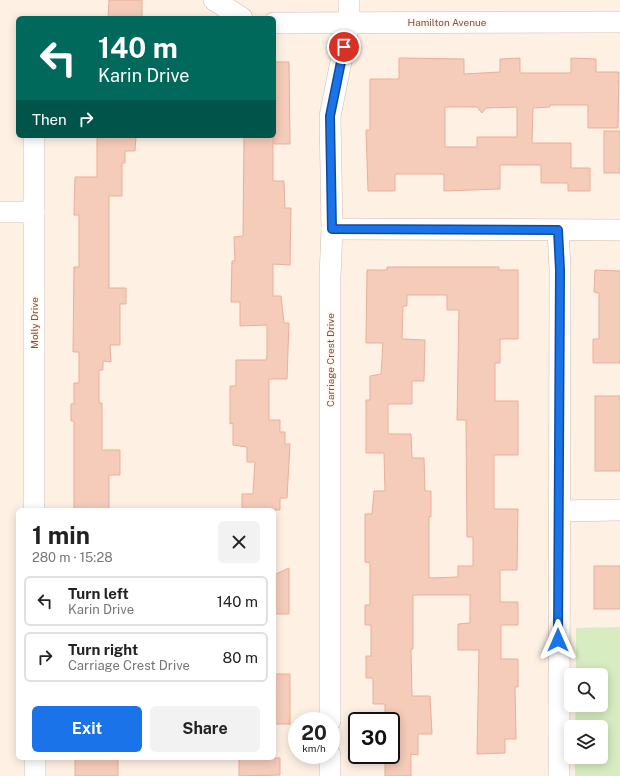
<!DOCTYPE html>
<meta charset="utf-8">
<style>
:root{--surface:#fff;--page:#f2f2f2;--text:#222;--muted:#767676;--line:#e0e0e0;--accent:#1a73e8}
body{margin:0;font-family:"Public Sans",sans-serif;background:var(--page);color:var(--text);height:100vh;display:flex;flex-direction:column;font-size:15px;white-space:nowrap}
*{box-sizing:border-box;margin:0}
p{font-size:13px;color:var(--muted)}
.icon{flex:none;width:22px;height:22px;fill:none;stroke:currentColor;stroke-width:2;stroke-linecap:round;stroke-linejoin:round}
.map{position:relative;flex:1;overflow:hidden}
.sheet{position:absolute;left:16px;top:508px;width:260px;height:252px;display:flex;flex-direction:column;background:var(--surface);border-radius:6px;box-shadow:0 2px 10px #0003}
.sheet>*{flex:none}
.banner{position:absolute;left:16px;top:16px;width:260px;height:122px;border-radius:6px;box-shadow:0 2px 10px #0003;background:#00695c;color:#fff;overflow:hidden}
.fabs{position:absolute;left:564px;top:668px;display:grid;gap:8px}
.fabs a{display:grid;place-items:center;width:44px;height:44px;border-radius:6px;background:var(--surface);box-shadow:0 2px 10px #0003;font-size:20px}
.speed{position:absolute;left:288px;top:712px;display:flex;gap:8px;font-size:20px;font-weight:700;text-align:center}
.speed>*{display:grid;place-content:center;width:52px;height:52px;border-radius:50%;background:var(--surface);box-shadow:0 2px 10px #0003;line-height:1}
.speed small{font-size:10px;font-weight:400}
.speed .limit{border:2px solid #111;border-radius:6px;background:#fff;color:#111}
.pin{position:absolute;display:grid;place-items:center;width:34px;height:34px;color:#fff;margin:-17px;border:2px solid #fff;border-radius:50%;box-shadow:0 1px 4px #0007}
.me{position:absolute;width:44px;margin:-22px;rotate:0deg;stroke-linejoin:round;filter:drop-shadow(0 0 3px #0008)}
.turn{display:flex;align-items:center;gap:14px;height:84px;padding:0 16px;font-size:18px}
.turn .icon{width:52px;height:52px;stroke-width:2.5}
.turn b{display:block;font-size:28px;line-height:34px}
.then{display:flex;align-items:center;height:38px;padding:0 16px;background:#0003;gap:8px;font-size:15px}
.round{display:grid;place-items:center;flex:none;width:42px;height:42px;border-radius:6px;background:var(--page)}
.headline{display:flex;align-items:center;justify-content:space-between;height:68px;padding:0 16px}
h1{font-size:24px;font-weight:700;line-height:30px}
.cta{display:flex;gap:8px;margin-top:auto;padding:8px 16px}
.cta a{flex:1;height:46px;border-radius:6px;background:var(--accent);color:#fff;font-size:16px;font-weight:700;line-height:46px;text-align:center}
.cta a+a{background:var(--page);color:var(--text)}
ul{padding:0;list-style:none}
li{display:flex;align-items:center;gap:12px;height:50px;margin:0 8px 6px;padding:0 8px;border:2px solid var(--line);border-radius:6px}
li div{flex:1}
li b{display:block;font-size:15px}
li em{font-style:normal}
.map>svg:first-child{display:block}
.green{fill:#d7edc1}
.building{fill:#f5cbb9;stroke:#e9af98;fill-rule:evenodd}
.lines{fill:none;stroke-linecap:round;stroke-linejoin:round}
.minor-casing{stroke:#d3b9ac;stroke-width:22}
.minor{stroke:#fff;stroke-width:21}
.route-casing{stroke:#114b97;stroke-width:10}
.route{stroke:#1a73e8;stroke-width:7}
.labels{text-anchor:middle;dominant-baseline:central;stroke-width:3;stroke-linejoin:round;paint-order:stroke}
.street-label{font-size:10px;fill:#795447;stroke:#fff5ec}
</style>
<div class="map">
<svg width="620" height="776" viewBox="0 0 620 776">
<rect width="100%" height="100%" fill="#fef1e4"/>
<path class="green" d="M620,627v149h-45v-19h26v-30h-26l1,-22h25v-30h-25v-47z"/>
<g class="building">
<path d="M109,0h33v18h-34z"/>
<path d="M399,58l65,1v15l36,-2v-13l20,-1v15h51v-15l25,1v13h23l-1,56h-30v-23h-38v2l-17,1 -1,35h39v25h19v23h-22v-8h-27v-18h-41v24l-56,2v-17h-49v17h-27l-2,-61h4v-51h29zM445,107h32l5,6 4,-5 31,-1v30h-40v10h-32z"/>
<path d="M274,62h15l1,82h-16z"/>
<rect x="604" y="131" width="16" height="42"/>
<path d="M97,136h39l-1,15h-10v12h-3v33h-13v92h17v16h-6v41h-10l1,17 -8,-1v9h-4v33h3v47h18v25h-11v35h-35v-89h-3v-17h3v-21h5v-31h-6l1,-85h5v-52h-5l1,-38h22z"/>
<path d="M244,136h29v45h11l1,27h6l-1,57 -17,-1v32h8l3,27h5l-2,56h-18v41h11v12h5v12h5l-3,54h-7v12h-38v-16h11l2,-32h-8v-15l-14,-2v-22l-3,1v-38h6v-26h30l1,-4v-31l-27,1v-24h-9l1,-41h3l-1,-24 9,-1z"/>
<path d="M387,267h112v3h19v69h-18v24h-5v38h23v54h-24v54h24l-1,61h-17v32h18v23h-17v34h17v28h-3l1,52h-11v14l-28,1 2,-104h-21v-26l12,-1v-28h-57v54h-2l1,47h18l2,38h-14v21l-7,-1v22h-26v-21h6v-34h-6v-17h-12v-26h-7v-22h5v-31h-6v-20h5v-42l-5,-1v-48h7l2,-23h11l-1,-38h-18v-53h4v-24l11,-2 2,-31h-17l1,-73h20zM407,295h40v15h12l-2,110h9l1,117h6v29h-15v11l-29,1v-61h2v-26h-6l-1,-33h-12l-1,-24h-23v-30h24v-23h12l1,-41 -23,-1 1,-33h4z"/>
<path d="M595,270l25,1v92h-27v-24h6v-46l-5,-1z"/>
<rect x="595" y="396" width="25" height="75"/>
<rect x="594" y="566" width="26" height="43"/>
<path d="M289,568v46h-15v-39z"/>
<rect x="274" y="674" width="16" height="50"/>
<rect x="75" y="758" width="43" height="18"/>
<path d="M239,758h41v17l-41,1z"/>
</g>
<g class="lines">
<defs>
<g id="minor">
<path d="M214,0l28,18"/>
<path d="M274,23l346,-1"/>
<path d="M34,136v374"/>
<path d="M0,212h34"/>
<path d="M332,229l288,1"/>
<path d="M558,230l2,39 -1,507"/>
<path d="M560,511l60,-1"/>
<path d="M330,721v-444l2,-48 -2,-113 19,-94v-22"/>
<path d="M35,776v-18"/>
<path d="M330,776v-21"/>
</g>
</defs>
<use href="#minor" class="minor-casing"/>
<use href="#minor" class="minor"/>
</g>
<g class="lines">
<defs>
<path id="route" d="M344,47l-14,69 2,113 226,1 2,40 -2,370"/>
</defs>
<use href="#route" class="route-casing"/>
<use href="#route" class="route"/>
</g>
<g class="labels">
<g class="street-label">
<text x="447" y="22">Hamilton Avenue</text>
<text transform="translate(34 323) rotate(-90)">Molly Drive</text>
<text transform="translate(330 360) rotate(-90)">Carriage Crest Drive</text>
</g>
</g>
</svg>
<div class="fabs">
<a><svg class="icon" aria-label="search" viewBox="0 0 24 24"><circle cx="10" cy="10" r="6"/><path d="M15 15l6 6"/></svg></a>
<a><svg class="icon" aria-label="layers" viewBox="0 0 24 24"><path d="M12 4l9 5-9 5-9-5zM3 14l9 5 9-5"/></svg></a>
</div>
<div class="speed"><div>20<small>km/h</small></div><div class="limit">30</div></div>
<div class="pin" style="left:344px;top:47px;background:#d93025"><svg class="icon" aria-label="arrive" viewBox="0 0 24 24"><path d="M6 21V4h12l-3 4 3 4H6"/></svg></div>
<svg class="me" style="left:558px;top:640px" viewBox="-20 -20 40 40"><path d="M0-17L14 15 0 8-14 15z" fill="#1a73e8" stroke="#fff" stroke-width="4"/></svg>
<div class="banner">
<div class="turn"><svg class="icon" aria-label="left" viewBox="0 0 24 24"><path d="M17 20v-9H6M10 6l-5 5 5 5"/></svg><div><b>140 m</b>Karin Drive</div></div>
<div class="then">Then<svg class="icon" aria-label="right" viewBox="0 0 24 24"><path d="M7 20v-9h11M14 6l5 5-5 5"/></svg></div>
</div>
<section class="sheet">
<div class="headline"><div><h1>1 min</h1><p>280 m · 15:28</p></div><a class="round"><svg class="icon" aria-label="close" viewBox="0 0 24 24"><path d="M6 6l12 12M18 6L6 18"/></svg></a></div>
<ul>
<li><svg class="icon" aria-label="left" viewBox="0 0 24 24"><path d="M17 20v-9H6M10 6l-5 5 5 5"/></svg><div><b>Turn left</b><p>Karin Drive</p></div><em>140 m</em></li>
<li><svg class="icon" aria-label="right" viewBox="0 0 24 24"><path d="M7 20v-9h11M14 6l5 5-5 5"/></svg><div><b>Turn right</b><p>Carriage Crest Drive</p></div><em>80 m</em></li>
</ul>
<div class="cta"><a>Exit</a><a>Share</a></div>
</section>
</div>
